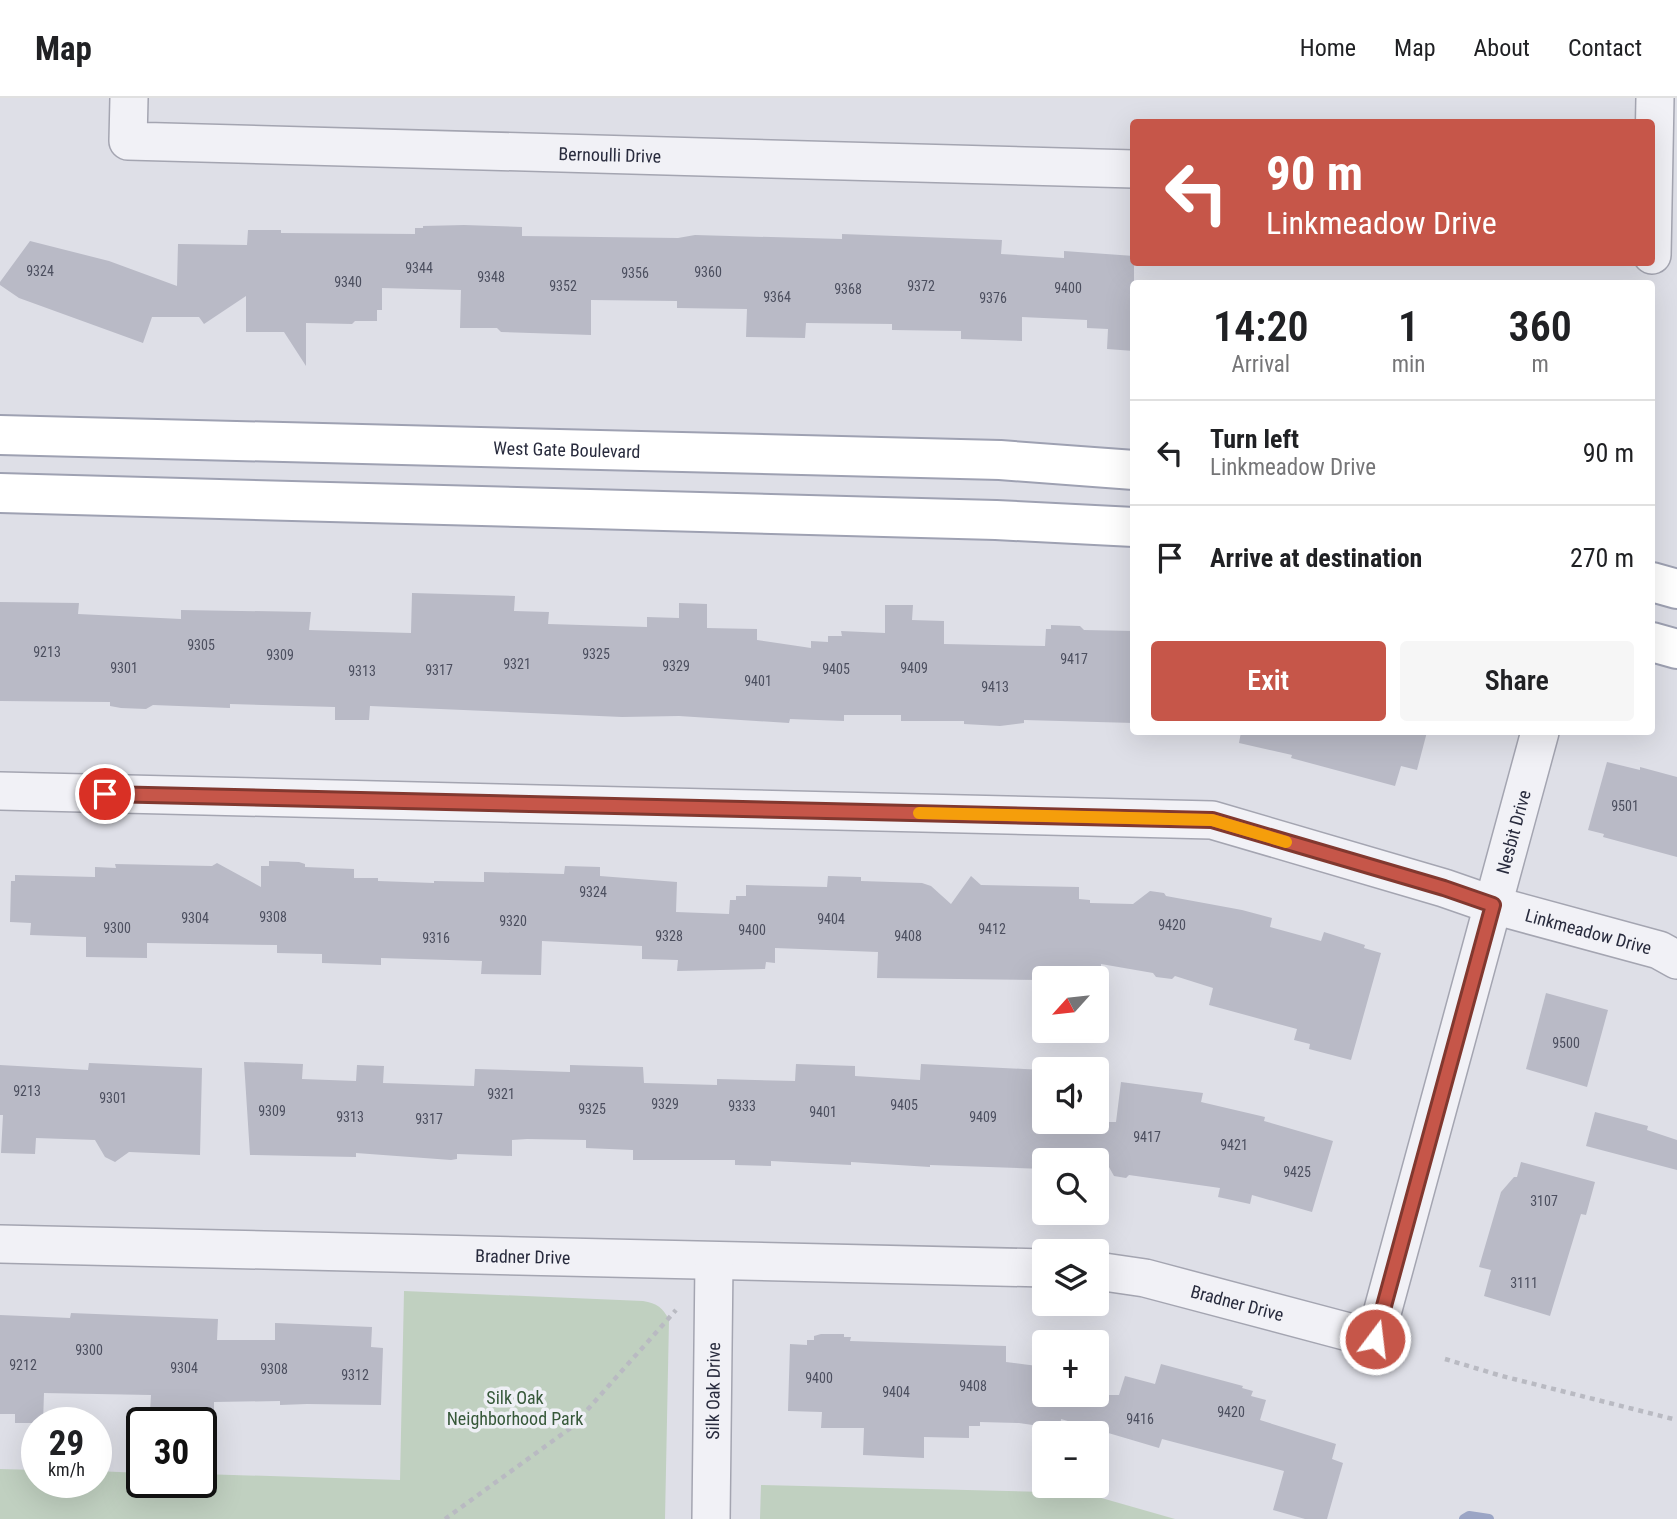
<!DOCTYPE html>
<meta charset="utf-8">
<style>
:root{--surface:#fff;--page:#f6f6f6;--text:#202124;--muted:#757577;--line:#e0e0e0;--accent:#c65649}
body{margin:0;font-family:"Roboto Condensed",sans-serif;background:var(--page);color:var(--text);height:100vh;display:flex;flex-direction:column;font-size:26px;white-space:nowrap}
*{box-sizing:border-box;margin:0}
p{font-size:23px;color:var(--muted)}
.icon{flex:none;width:38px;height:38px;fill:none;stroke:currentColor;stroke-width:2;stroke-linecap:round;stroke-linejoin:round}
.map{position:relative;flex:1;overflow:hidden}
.side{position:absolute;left:1130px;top:182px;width:525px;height:455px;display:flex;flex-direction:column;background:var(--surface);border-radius:7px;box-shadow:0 7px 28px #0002}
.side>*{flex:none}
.banner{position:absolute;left:1130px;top:21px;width:525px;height:147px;border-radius:7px;box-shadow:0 7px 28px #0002;background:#c65649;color:#fff;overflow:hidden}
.needle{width:46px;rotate:243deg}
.buttons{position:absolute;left:1032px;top:868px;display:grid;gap:14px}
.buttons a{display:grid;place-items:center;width:77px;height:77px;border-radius:7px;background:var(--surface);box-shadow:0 7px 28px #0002;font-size:35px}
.speed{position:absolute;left:21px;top:1309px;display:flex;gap:14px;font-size:35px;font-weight:700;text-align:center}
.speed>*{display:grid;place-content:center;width:91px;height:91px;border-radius:50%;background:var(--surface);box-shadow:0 7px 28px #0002;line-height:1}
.speed small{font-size:18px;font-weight:400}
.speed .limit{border:4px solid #111;border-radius:10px;background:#fff;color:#111}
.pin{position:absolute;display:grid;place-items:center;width:60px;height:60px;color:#fff;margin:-30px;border:4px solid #fff;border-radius:50%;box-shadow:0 2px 7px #0007}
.me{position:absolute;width:77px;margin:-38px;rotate:15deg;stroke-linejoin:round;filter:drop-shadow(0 0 5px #0008)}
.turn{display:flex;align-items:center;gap:24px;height:147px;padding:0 21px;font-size:32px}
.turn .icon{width:91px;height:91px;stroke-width:2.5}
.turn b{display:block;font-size:49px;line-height:60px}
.eta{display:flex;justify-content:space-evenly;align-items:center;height:119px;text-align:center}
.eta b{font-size:42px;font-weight:600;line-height:49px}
.button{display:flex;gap:14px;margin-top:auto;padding:14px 21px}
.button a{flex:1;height:80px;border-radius:7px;background:var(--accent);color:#fff;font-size:28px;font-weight:600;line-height:80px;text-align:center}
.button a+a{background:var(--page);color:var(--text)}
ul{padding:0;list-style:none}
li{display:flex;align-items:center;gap:21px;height:105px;padding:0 21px;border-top:2px solid var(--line)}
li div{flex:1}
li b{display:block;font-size:26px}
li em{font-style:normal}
header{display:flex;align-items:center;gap:42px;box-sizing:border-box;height:98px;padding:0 35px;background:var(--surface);border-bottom:2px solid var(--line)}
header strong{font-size:33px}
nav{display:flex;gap:38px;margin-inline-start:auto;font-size:24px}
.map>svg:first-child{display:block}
.green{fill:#c0d0c0}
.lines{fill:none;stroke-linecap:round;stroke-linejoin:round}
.stream{stroke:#9ba5c5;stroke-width:10}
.building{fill:#b9bac6}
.minor-casing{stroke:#a4a5b1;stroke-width:40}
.major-casing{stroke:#9ea1b2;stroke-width:42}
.path{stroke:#b9bac2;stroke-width:4.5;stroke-dasharray:5 5;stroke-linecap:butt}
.minor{stroke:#f1f1f6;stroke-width:37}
.major{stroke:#fff;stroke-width:38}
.route-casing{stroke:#81382f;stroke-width:18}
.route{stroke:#c65649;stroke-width:12}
.slow{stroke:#f59e0b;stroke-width:12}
.labels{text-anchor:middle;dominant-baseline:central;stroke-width:7;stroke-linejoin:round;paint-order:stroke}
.number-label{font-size:14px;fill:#4c4f5f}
.street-label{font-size:18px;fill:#282b3d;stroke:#eeeff5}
.park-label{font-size:18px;fill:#365839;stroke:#eeeff5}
</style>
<header>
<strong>Map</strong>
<nav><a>Home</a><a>Map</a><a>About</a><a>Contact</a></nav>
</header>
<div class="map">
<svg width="1677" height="1421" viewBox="0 0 1677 1421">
<rect width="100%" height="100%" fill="#dedfe7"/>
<g class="green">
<path d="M404,1193l239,10c14,2 20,7 26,19l-4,199h-665v-50l37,1v12h59v-11l46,2v9h59v-8l199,6z"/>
<path d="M761,1387l323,8 91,26h-415z"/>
</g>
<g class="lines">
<path class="stream" d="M1464,1421l5,-3 20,3"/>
</g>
<g class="building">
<path d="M464,127l58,2v9l156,2 17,-3 147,4v-5l160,6 -1,14 63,4v-7l70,5v95l-27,-2 1,-20 -21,-1v-8l-65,-3v24l-61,-2v-8l-69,-1v-6l-86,-1 -1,15 -59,-1 1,-28 -70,-1v-7l-86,-1v35l-90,-3 -4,-4h-37l1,-38 -79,-2v22h-5v11h-22l-3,3 -46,-1v43l-22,-34h-38v-36l-42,28 -5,-7h-47l-9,26 -124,-45 -19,-13v-3l30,-41 79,20 68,25 1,-42 69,1 1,-15h33v3l134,1v-6h8v-2z"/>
<path d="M412,495l103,3 -1,15 35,1 -1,12 99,3v-10l32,1v-15l28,1v24l50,1v11l54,8v-7l17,1v-6h14l-1,-5 44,2v-28h28l-1,15 32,1v23l101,2 1,-17h5v-4l29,1 4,4 50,1v92l-110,-3v3l-24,3 -36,-2v-3h-63v-6h-57v6l-54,-2 -1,4 -110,-7 -57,1 -252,-11 -1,14h-34v-13l-105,-3v4l-77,-3 -7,4 -25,-1 -11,-2v-4l-110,-1v-99l79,1 -1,11 103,5v-9l130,2 -2,18 102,3z"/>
<path d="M1241,634h186l-10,38 -16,-4 -6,20 -104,-28 1,-3 -53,-12z"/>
<path d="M1607,664l33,8v-3l37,10v80l-74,-20 1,-3 -16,-4z"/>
<path d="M269,763l30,1 6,2v3l49,2v9h24v3l56,2v-2l50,1v-10l80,2 1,-8 35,1v9l77,6 -1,30 53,2 1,-14h6v-4h10v-11l81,2 1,-11 33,1v4l61,2 9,3 20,18 20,-28 10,9 98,2v12l11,1v3l43,1 17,-13 14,2 2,3 76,14 30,8 -2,9 51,14 3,-9 41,13 -1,3 17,5 -30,107 -42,-11 1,-5 -16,-4 3,-11 -88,-24 4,-17 -38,-12 -3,3 -16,-2 -3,-4 -52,-9v14h-56v2l-168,-2 1,-26 -103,-4v15l-9,-1 -1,7 -88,2 1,-11 -36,-1v-13l-100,-5 -1,34 -60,-1 1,-13 -101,-3v7l-59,-2v-9l-45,-1v-8l-130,-2v15l-61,-1v-20l-56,-2 1,-12 -21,-1 1,-41h4v-6l80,2v-10l21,1 -1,-4 97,2 5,-3 44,24v-21h8z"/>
<path d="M1546,895l62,17 -21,77 -61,-18z"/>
<path d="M244,964l59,2 -1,15 54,2 1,-16 27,1 -1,17 91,3 1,-17 95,3v-7l73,2 1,16 73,2v-6l78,2 1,-17 59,2v10l65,4 1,-16 103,5 21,1v52h71l5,-40 82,11 -2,9 64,15 -1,4 69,20 -21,71 -60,-17 -2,9 -32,-7 2,-9 -91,-13 -3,3 -12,-2 -9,-16h-60v9l-115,-4v2l-79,-5v3l-80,-4v5l-36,-1v-5h-102v-10l-47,-2v-8l-59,-1 -15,1v16l-55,-2v5l-6,1 -95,-7v4l-106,-2z"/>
<path d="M89,965l113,5 -2,87 -71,-3 -14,10 -10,-5 -10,-17 -59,-2 -1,16 -34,-1 2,-38h-3v-50l88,5z"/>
<path d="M1595,1014l53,14 -1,4 30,10v30l-91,-24z"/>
<path d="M1521,1064l74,20 -9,33 -5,-1 -31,102 -66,-20 7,-26 -12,-3 22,-75 13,-15h3z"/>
<path d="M71,1215l147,6 -1,21h58v-17l97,4 -1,20 12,1 -2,57 -74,-1 -27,1v-4l-66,1v9l-31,-1 -8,7 -9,-5h-16l1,-17 -107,-2 -1,30h-28v-9h-15v-99l70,3z"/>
<path d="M821,1236h23v3h7l-1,4 156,5v16l39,5v28h74l6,-19 30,8 6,-20 82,22 -1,2 11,3 -2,5 15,4 -6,20 76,24 -4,15 11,4 -16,56h-22l-32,-9 11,-39 -122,-32 -3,9 -98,-29 -1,10 -41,-6 -39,-1v4h-11v12l-45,-1v21l-61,-3 1,-27h-43l1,-16 -34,-1 2,-67 17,1v-5h7v-4z"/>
</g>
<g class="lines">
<defs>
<g id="minor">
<path id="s1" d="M129,0l-1,43 1006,28"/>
<path d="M1652,157l3,-157"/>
<path id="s2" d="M0,693l1212,29 232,68 49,17 166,45 18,10"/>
<path id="s3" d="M0,1146l1045,24"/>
<path id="s4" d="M1097,1173l48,7 230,61 165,-607"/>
<path id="s5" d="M711,1421l3,-257"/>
</g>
<g id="major">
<path id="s6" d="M0,337l1000,25 134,10"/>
<path d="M0,395l996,27 138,7"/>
<path d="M1652,484l25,7"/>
<path d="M1652,544l25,7"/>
</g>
</defs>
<use href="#minor" class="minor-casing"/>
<use href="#major" class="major-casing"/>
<g class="path">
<path d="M1445,1261l57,17 175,44"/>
<path d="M445,1421l127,-92 104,-117"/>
</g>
<use href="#minor" class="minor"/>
<use href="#major" class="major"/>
</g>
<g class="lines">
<defs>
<path id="route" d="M105,696l1107,26 232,68 49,17 -118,434"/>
</defs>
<use href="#route" class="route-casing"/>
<use href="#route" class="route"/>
<path class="slow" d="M919,715l293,7 74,22"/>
</g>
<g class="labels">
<g class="number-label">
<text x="419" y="170">9344</text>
<text x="40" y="173">9324</text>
<text x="708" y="174">9360</text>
<text x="635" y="175">9356</text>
<text x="491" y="179">9348</text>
<text x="348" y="184">9340</text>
<text x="563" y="188">9352</text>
<text x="921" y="188">9372</text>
<text x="1068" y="190">9400</text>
<text x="848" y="191">9368</text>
<text x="777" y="199">9364</text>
<text x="993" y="200">9376</text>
<text x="201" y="547">9305</text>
<text x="47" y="554">9213</text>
<text x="596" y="556">9325</text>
<text x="280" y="557">9309</text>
<text x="1074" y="561">9417</text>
<text x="517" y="566">9321</text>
<text x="676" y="568">9329</text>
<text x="124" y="570">9301</text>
<text x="914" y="570">9409</text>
<text x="836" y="571">9405</text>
<text x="439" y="572">9317</text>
<text x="362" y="573">9313</text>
<text x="758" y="583">9401</text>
<text x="995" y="589">9413</text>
<text x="1625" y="708">9501</text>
<text x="593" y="794">9324</text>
<text x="273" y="819">9308</text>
<text x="195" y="820">9304</text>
<text x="831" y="821">9404</text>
<text x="513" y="823">9320</text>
<text x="1172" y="827">9420</text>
<text x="117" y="830">9300</text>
<text x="992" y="831">9412</text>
<text x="752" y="832">9400</text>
<text x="669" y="838">9328</text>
<text x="908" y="838">9408</text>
<text x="436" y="840">9316</text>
<text x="1566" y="945">9500</text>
<text x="27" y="993">9213</text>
<text x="501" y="996">9321</text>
<text x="113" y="1000">9301</text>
<text x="665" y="1006">9329</text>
<text x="904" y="1007">9405</text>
<text x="742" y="1008">9333</text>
<text x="592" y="1011">9325</text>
<text x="272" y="1013">9309</text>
<text x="823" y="1014">9401</text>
<text x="350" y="1019">9313</text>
<text x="983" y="1019">9409</text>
<text x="429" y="1021">9317</text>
<text x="1147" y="1039">9417</text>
<text x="1234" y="1047">9421</text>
<text x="1297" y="1074">9425</text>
<text x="1544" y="1103">3107</text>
<text x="1524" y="1185">3111</text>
<text x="89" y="1252">9300</text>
<text x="23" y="1267">9212</text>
<text x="184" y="1270">9304</text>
<text x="274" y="1271">9308</text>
<text x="355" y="1277">9312</text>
<text x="819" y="1280">9400</text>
<text x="973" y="1288">9408</text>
<text x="896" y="1294">9404</text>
<text x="1231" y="1314">9420</text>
<text x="1140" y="1321">9416</text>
</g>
<g class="street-label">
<text stroke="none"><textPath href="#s1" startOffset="525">Bernoulli Drive</textPath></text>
<text stroke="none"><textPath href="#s6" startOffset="567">West Gate Boulevard</textPath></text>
<text stroke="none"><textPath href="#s4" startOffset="812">Nesbit Drive</textPath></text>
<text stroke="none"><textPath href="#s2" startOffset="1605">Linkmeadow Drive</textPath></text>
<text stroke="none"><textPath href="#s3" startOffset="523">Bradner Drive</textPath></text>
<text stroke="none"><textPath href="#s4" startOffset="144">Bradner Drive</textPath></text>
<text stroke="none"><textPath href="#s5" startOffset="128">Silk Oak Drive</textPath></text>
</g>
<g class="park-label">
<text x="515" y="1299">Silk Oak<tspan x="515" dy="21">Neighborhood Park</tspan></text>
</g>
</g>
</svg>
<div class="buttons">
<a><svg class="needle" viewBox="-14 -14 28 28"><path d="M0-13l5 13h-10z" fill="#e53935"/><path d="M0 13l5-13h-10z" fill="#757577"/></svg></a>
<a><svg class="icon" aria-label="sound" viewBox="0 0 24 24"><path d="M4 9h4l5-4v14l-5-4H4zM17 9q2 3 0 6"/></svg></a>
<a><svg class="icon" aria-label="search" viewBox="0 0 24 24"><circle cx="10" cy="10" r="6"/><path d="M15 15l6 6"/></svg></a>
<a><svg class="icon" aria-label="layers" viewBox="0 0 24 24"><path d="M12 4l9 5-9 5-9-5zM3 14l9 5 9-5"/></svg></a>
<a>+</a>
<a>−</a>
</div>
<div class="speed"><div>29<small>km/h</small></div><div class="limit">30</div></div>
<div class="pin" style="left:105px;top:696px;background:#d93025"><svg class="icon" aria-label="arrive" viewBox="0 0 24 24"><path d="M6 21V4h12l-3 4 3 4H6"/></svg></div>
<svg class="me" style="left:1375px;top:1241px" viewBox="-20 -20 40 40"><circle r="17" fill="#c65649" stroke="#fff" stroke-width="3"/><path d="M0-11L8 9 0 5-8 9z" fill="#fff"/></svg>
<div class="banner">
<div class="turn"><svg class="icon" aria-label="left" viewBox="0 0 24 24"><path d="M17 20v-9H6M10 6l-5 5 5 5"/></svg><div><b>90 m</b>Linkmeadow Drive</div></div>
</div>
<section class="side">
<div class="eta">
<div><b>14:20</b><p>Arrival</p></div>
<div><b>1</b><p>min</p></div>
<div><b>360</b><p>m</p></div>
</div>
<ul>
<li><svg class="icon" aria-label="left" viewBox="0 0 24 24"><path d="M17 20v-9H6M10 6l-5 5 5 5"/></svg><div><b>Turn left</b><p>Linkmeadow Drive</p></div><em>90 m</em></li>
<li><svg class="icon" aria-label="arrive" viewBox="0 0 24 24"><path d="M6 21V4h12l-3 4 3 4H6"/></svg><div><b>Arrive at destination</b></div><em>270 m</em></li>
</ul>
<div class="button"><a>Exit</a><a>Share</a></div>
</section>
</div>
